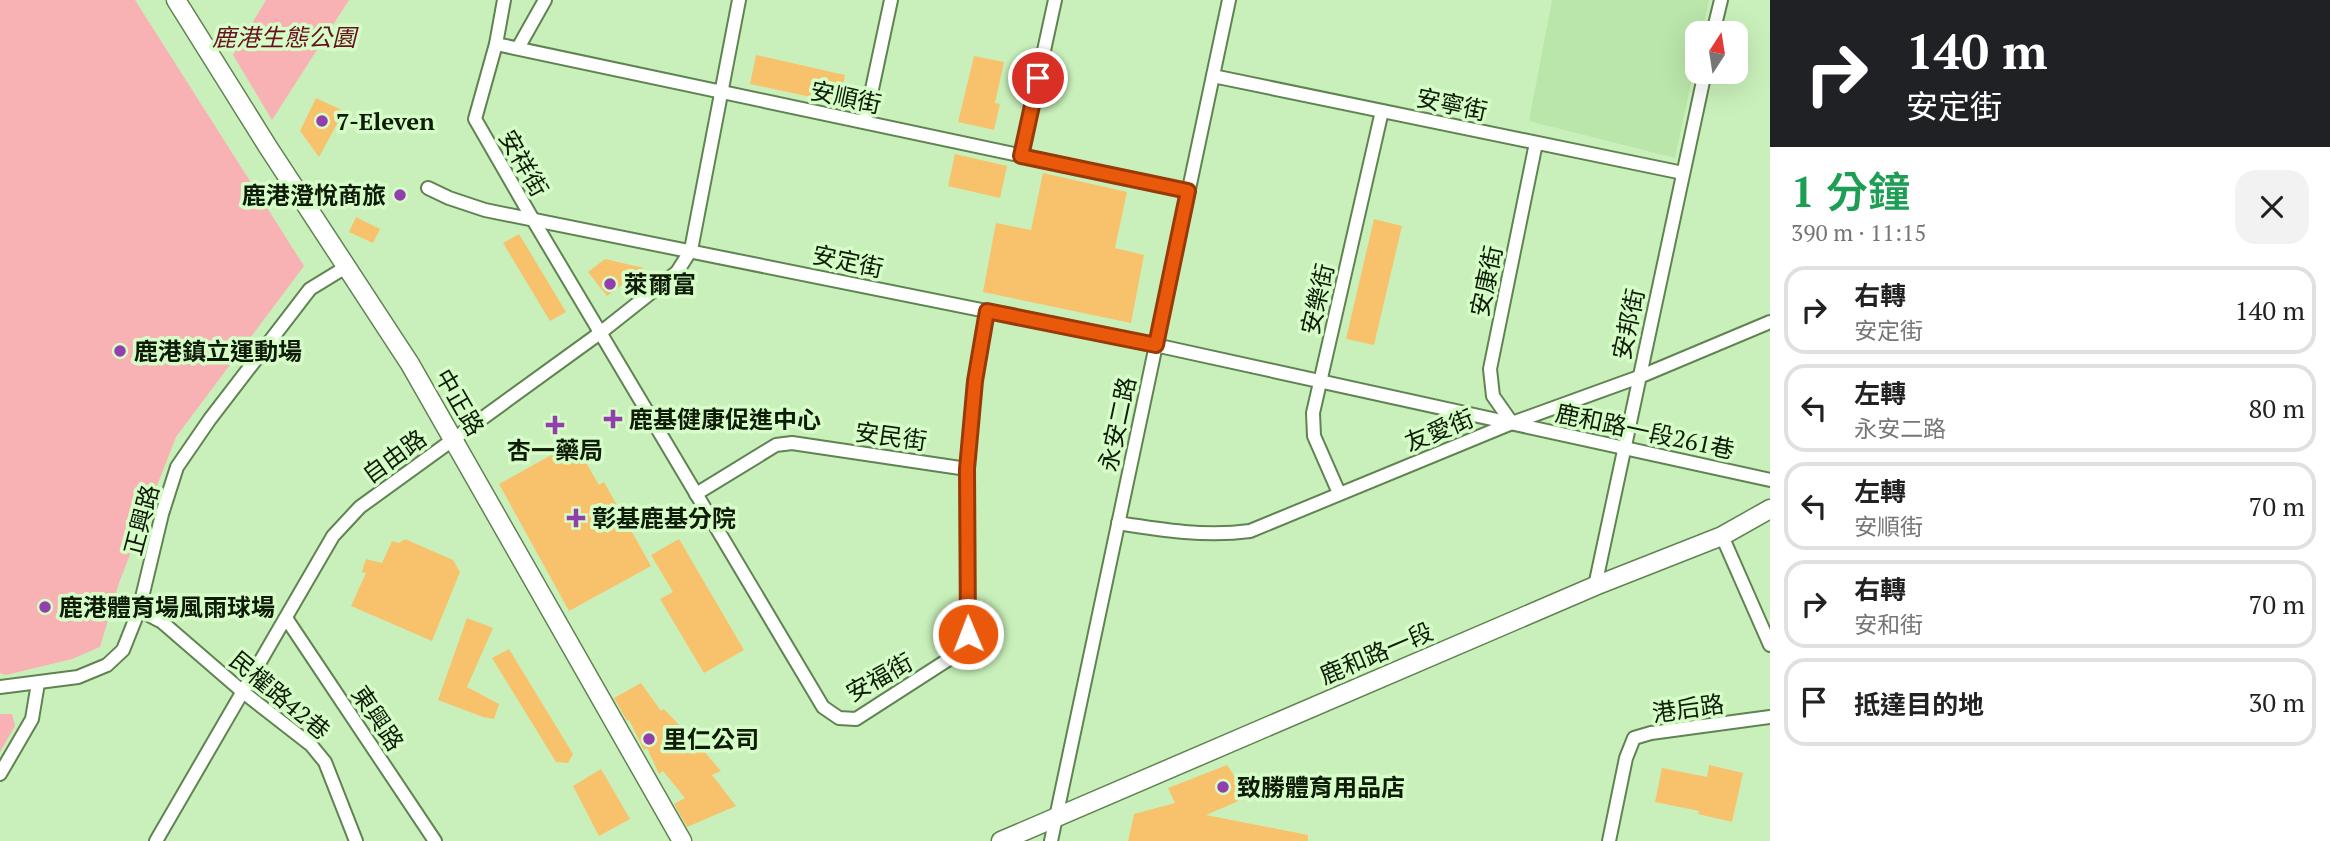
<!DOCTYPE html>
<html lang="zh-TW">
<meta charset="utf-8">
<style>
:root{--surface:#fff;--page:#f2f2f2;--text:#222;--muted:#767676;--line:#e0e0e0}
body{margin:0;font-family:"PT Serif","Noto Sans TC",serif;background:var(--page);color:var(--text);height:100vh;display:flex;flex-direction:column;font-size:26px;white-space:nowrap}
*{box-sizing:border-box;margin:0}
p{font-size:23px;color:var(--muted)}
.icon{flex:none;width:38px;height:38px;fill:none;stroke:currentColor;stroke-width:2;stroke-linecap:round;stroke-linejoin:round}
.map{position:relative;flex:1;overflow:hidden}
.drawer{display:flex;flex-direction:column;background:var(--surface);width:560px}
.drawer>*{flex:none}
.top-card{background:#202124;color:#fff;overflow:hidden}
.needle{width:46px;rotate:12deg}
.fabs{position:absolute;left:1685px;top:21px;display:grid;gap:14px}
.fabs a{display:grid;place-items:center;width:63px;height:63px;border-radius:14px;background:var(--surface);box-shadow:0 7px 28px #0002;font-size:35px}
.pin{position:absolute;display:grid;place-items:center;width:60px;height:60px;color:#fff;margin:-30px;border:4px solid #fff;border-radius:50%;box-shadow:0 2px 7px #0007}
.me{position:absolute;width:77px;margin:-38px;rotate:359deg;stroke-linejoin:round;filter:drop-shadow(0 0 5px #0008)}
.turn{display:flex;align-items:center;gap:24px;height:147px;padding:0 21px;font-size:32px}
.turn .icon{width:91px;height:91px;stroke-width:2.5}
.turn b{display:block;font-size:49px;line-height:60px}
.round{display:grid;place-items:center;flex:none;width:74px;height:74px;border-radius:21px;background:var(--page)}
.overview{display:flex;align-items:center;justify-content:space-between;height:119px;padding:0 21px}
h1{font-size:42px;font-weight:600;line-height:52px;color:#1e9e55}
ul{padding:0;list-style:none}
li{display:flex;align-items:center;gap:21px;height:88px;margin:0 14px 10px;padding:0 7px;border:4px solid var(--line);border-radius:21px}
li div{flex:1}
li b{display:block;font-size:26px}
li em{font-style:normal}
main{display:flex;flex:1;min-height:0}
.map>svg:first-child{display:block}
.built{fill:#bae6aa}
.green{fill:#f8b2b4}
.building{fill:#f8c26c}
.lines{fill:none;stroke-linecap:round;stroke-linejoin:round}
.street-casing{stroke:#608352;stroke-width:16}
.secondary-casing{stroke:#608352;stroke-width:21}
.street{stroke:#fff;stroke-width:12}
.secondary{stroke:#fff;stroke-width:18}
.route-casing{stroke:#983908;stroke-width:18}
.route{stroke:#ea580c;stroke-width:12}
.poi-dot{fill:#923fad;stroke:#d6fdc7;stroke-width:2.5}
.labels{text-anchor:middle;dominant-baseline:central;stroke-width:7;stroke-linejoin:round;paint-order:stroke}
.park-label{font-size:24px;font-style:italic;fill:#691121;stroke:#d6fdc7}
.street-label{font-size:24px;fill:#0e1c08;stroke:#d6fdc7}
.poi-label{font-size:24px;font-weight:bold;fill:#0e1c08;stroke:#d6fdc7;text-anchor:start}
</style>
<main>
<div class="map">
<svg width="1770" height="841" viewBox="0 0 1770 841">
<rect width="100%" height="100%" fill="#c9f0ba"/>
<path class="built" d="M1552,0h157l-7,33h-4l-1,22 -22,103 -146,-37z"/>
<g class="green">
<path d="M0,0h135l169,266 -128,171 -57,146 -19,64 -28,12 -66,16 -6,-2z"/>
<path d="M266,0h83l-77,120 -39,-65z"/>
<path d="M0,714h12l3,12 -15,26z"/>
</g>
<g class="building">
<path d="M756,55l89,20 -6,28 -89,-19z"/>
<path d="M974,56l30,6 -9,41 5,1 -6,26 -36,-8z"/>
<path d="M316,98l28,13 -25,46 -19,-26z"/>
<path d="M955,154l52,12 -7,32 -52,-12z"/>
<path d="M1043,173l84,19 -12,56 29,7 -13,68 -148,-31 13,-69 35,7z"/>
<path d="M356,217l24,12 -7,14 -24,-11z"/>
<path d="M1374,219l28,7 -28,119 -28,-6z"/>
<path d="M519,234l47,78 -16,9 -47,-78z"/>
<path d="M605,259l39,9 -37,28 -19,-24z"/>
<path d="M555,453l30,8 14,24 5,-3 47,84 -82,45 -70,-127z"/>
<path d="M405,539l48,21 7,12 -28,69 -81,-35 15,-33 -4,-1 4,-13 16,4 10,-22 7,2z"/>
<path d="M679,539l65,111 -40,23 -44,-74 13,-7 -22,-37z"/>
<path d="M467,618l26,10 -26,59 32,17 -5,15 -11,-2 -45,-17z"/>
<path d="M509,649l64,105 -5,9 -12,-1 -64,-104z"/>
<path d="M641,683l20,28 3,-2 37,39 20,23 -9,4 24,31 -49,21 -13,-23 11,-6 -22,-27 -4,3 -12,-26 -3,2 -15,-30 -2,1 -13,-23z"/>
<path d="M1227,765l21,32 -42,18 102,20v6h-180l6,-27 41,-11 -7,-15z"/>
<path d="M1709,765l34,8 -11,49 -34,-8 1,-3 -44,-9 7,-34 45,9z"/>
<path d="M601,769l29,50 -31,17 -26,-50z"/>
</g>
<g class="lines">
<defs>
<g id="street">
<path d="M504,0l-8,44 -21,75 57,99 291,489 16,11 17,1 104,-67 8,-18 -1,-165 8,-88 12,-70"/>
<path d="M1713,33l8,-33"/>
<path d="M496,44l692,147"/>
<path d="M518,48l27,-48"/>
<path d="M1213,76l470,97"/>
<path d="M865,122l26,-122"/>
<path d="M1021,156l34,-156"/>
<path d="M428,188l21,10 36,12 670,135 615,135"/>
<path d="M1512,423l-19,-27 -3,-27 46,-226"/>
<path d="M1339,493l-25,-57 -1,-23 69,-302"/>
<path d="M696,494l80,-49 16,-2 175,26"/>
<path d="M1118,523c44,7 87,14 132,8l262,-108 127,-46 131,-55"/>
<path d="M1722,536l48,109"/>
<path d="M1595,586l110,-514"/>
<path d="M139,610l23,12 81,70 68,53 14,17 31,79"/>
<path d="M286,618l149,223"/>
<path d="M0,687l78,-10 29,-12 16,-15 16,-40 23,-96 15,-47 33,-48 100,-130 36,-22"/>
<path d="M0,774l32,-55 6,-36"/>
<path d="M156,841l177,-305 27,-29 240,-174 77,-61 14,-22 48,-250"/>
<path d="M1051,841l178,-841"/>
<path d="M1609,841l17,-83 8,-20 17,-5 119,-16"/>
</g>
<g id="secondary">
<path d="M176,0l92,147 142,217 272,477"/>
<path d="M1001,841l594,-255 127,-50 48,-27"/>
</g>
</defs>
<use href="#street" class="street-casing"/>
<use href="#secondary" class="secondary-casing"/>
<use href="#street" class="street"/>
<use href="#secondary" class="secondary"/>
</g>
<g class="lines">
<defs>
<path id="route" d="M968,634l-1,-165 8,-88 12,-70 169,34 32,-154 -167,-35 17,-78"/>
</defs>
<use href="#route" class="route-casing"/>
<use href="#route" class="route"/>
</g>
<g class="poi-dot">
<circle cx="322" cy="121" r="7"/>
<circle cx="400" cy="195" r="7"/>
<circle cx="610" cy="284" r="7"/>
<circle cx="120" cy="351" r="7"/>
<path d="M609.5 408.5h7v7h7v7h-7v7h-7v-7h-7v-7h7z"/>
<path d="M551.5 414.5h7v7h7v7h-7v7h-7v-7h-7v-7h7z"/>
<path d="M572.5 507.5h7v7h7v7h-7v7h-7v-7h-7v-7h7z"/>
<circle cx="45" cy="607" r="7"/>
<circle cx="649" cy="739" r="7"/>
<circle cx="1223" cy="787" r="7"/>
</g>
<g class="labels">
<g class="park-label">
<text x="284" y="37">鹿港生態公園</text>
</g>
<g class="street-label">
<text transform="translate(846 97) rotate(12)">安順街</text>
<text transform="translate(1452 104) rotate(12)">安寧街</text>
<text transform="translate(524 163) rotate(60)">安祥街</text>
<text transform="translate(848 261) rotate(12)">安定街</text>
<text transform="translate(1486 281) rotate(-78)">安康街</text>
<text transform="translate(1317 299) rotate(-77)">安樂街</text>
<text transform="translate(1628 324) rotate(-78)">安邦街</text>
<text transform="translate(460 402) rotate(60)">中正路</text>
<text transform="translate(1117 424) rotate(-78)">永安二路</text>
<text transform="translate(1439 430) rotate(-22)">友愛街</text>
<text transform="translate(1645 431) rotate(12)">鹿和路一段261巷</text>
<text transform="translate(891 436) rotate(8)">安民街</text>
<text transform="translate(394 456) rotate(-36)">自由路</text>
<text transform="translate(141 520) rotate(-75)">正興路</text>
<text transform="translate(1376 653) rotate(-23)">鹿和路一段</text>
<text transform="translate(879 677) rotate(-29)">安福街</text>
<text transform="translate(280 695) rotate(40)">民權路42巷</text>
<text transform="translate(1688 708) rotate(-8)">港后路</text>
<text transform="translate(378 718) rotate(56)">東興路</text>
</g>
<g class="poi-label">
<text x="336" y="121">7-Eleven</text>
<text x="386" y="195" text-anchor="end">鹿港澄悅商旅</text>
<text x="624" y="284">萊爾富</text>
<text x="134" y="351">鹿港鎮立運動場</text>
<text x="629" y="419">鹿基健康促進中心</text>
<text x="555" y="450" text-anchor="middle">杏一藥局</text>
<text x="592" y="518">彰基鹿基分院</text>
<text x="59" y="607">鹿港體育場風雨球場</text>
<text x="663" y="739">里仁公司</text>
<text x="1237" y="787">致勝體育用品店</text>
</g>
</g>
</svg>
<div class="fabs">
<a><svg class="needle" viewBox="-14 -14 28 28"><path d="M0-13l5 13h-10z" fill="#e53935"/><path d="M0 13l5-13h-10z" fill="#767676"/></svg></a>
</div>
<div class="pin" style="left:1038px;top:78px;background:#d93025"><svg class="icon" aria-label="arrive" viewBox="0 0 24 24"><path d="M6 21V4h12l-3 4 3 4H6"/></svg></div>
<svg class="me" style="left:968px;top:634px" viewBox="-20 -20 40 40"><circle r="17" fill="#ea580c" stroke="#fff" stroke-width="3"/><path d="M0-11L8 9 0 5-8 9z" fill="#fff"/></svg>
</div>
<section class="drawer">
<div class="top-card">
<div class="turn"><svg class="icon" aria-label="right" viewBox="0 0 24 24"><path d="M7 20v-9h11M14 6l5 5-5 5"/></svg><div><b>140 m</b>安定街</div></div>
</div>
<div class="overview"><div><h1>1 分鐘</h1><p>390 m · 11:15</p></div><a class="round"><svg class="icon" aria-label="close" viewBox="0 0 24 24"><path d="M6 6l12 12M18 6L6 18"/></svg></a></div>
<ul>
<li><svg class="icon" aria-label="right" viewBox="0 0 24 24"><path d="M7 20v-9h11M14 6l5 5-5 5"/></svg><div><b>右轉</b><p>安定街</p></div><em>140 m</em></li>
<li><svg class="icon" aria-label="left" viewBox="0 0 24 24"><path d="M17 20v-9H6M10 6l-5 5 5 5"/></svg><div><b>左轉</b><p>永安二路</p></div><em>80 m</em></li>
<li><svg class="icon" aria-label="left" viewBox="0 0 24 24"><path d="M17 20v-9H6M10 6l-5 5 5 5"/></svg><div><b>左轉</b><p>安順街</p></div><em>70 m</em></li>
<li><svg class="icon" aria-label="right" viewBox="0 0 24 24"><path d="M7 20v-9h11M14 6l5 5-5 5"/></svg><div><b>右轉</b><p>安和街</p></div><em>70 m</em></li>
<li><svg class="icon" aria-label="arrive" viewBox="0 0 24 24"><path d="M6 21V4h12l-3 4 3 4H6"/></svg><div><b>抵達目的地</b></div><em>30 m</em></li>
</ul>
</section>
</main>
